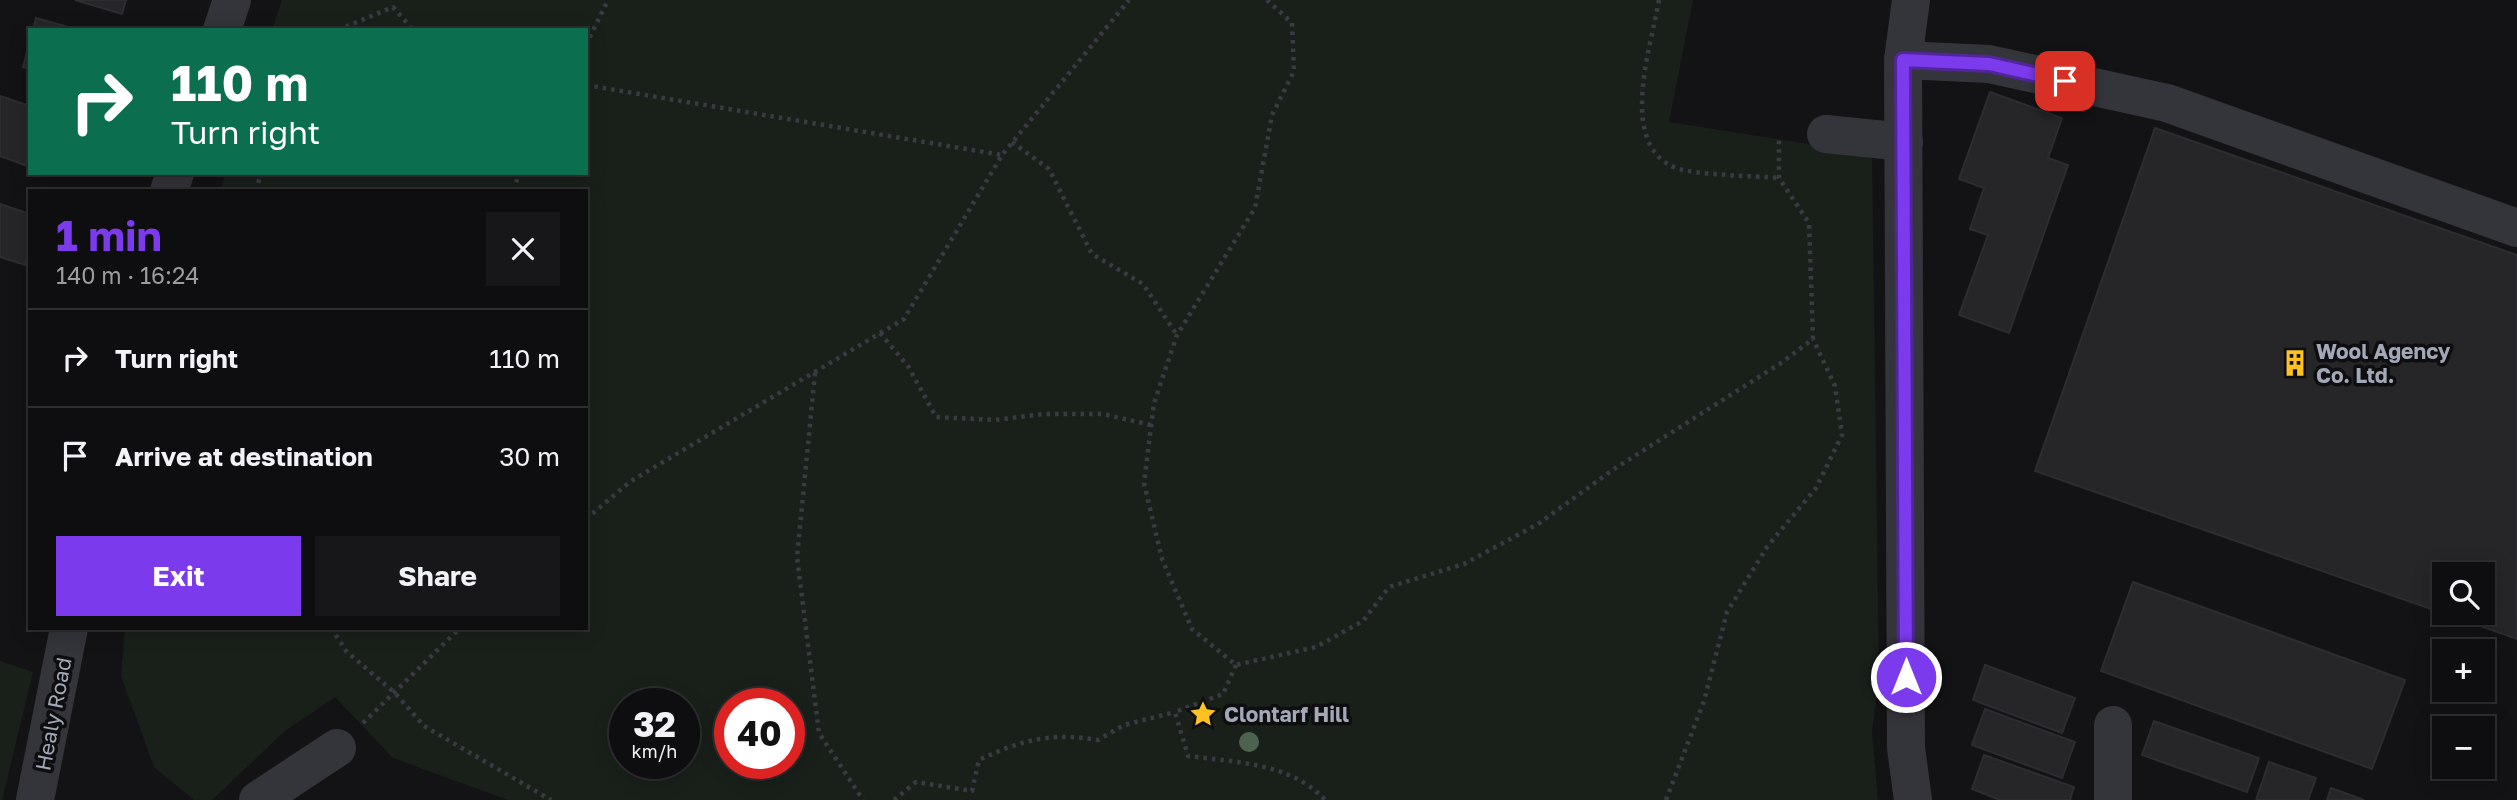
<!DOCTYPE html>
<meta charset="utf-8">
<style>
:root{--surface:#0e0e10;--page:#171719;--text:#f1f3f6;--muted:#9b9c9f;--line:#2e2e30;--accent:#7c3aed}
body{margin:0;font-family:"Golos Text",sans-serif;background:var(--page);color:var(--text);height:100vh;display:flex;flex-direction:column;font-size:26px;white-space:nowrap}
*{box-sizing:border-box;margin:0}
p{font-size:23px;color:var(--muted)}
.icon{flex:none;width:38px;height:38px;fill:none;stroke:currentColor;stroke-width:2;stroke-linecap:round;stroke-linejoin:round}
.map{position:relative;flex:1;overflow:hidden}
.side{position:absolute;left:28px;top:189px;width:560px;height:441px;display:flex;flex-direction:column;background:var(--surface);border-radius:0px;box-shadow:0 4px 18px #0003,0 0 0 2px var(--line)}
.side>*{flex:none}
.guide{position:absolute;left:28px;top:28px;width:560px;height:147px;border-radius:0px;box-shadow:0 4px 18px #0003,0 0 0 2px var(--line);background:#0b6e4f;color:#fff;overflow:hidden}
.fabs{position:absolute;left:2432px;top:562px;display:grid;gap:14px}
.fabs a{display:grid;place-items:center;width:63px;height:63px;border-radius:0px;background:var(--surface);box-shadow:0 4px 18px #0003,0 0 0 2px var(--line);font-size:35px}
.speed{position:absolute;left:609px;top:688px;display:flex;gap:14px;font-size:35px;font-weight:700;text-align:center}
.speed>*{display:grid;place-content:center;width:91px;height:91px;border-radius:50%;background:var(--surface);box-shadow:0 4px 18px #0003,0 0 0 2px var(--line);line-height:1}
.speed small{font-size:18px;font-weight:400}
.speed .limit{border:10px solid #d22;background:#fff;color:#111}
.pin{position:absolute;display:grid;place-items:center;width:60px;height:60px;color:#fff;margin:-30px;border-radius:14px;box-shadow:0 4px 10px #0006}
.me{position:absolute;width:77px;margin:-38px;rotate:0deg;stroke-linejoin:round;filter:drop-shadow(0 0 5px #0008)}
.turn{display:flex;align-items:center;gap:24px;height:147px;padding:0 28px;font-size:32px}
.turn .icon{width:91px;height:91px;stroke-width:2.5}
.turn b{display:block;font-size:49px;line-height:60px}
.round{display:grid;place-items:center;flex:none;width:74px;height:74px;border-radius:0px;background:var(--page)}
.summary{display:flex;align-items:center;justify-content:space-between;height:119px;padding:0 28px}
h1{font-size:42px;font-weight:700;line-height:52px;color:var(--accent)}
.action{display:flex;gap:14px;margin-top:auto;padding:14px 28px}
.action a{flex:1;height:80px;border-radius:0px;background:var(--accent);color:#fff;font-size:28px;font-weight:700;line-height:80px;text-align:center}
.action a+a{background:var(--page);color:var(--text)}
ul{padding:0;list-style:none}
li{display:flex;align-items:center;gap:21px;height:98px;padding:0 28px;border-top:2px solid var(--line)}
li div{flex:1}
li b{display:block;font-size:26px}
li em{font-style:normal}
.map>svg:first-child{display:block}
.green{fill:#19201a;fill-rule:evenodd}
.building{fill:#262629;stroke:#2d2d31;stroke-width:2;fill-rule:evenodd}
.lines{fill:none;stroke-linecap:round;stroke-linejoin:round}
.path{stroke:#3a3b42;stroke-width:4.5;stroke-dasharray:3.5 5;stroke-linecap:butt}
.minor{stroke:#34343b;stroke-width:38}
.tree{fill:#4b634f}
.route-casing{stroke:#51269a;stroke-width:18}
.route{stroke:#7c3aed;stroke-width:12}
.labels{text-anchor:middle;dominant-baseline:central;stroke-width:7;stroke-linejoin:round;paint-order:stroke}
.poi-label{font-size:21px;font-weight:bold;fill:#a3a8b7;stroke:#0e0e10;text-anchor:start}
.street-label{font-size:21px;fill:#a3a8b7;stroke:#0e0e10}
</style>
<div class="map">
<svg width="2517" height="800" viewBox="0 0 2517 800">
<rect width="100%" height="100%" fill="#131315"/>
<g class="green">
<path d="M282,0h1411l-24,122 203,32 7,527 -7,50 6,69h-1370l-115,-42 -58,-61 -50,34 -73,69h-18l-40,-33 -33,-91 4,-48h461v-437h-366l6,-18h360v-143h-314zM625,704h59v59h-59zM730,704h59v59h-59z"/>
<path d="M0,661l33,11 -31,128h-2z"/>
</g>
<g class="building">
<path d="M75,0h51l-4,14z"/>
<path d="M36,18l43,12h-46z"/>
<path d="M30,41v28l-7,-2z"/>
<path d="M1990,92l72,26 -14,40 20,7 -59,168 -50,-18 29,-80 -18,-6 14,-41 -25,-9z"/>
<path d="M0,96l30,10v61l-30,-11z"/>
<path d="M2155,128l362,127v384l-482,-168zM2445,574h38v38h-38z"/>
<path d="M0,204l30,10v35l-5,16 -25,-8z"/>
<path d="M2133,582l272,98 -33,89 -271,-98z"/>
<path d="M1985,665l90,33 -13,35 -89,-33z"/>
<path d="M1985,709l90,33 -13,36 -90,-33z"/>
<path d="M2154,721l105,37 -12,34 -105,-37z"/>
<path d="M1984,755l90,32 -4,13h-70l-28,-11z"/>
<path d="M2269,762l47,16 -8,22h-52z"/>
<path d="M2331,788l33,12h-37z"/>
</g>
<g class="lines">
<g class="path">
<path d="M1267,0l25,23 2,48 -22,44 -17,93 -78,127 -23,68 -10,80 18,76 30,70 44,36 80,-18 47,-26 26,-34 75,-23 74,-40 76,-55 167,-106 32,-24 -4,-116 -30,-45v-40"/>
<path d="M1659,0c-8,47 -42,145 17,168 19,7 79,8 103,10"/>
<path d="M338,30l55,-23 20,23"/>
<path d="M586,45l22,-45"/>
<path d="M586,85l416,70"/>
<path d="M1012,142l37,27 43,85 51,30 34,51"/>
<path d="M256,191l5,-18"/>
<path d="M515,191l3,-18"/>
<path d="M880,333l28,33 28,51 59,3 49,-6h59l48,11"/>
<path d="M815,373l-18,184 22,176 44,67"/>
<path d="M586,519l45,-38 273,-162 98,-164 127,-155"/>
<path d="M331,628l16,24 48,41 29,33 127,74"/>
<path d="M1236,665l-13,29 -48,18 13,44c46,6 104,7 137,44"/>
<path d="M363,723l97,-95"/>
<path d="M894,800l22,-18 56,9 7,-31c42,-20 72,-28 119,-20l26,-15 51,-13"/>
<path d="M1666,800l38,-99 23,-89 40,-65 49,-59 26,-53 -7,-49 -22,-47"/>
</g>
<g class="minor">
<path d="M1911,0l-8,60 3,688 7,52"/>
<path d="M222,30l10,-30"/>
<path d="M1903,60l86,4 178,39 350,125"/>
<path d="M1826,134l78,8"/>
<path d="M169,191l6,-18"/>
<path d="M35,800l34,-172"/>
<path d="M258,800l79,-52"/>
<path d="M2113,800v-75"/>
</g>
</g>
<circle class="tree" cx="1249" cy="742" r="10"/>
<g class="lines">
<defs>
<path id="route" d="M1906,677l-3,-617 86,4 76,17"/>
</defs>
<use href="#route" class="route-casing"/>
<use href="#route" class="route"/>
</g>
<defs>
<symbol id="building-bare" viewBox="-9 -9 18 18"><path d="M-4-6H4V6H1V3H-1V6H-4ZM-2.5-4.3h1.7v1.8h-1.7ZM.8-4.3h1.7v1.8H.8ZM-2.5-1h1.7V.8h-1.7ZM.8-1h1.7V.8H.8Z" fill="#ffc221" stroke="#0e0e10" stroke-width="2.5" paint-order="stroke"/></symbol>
<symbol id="sight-bare" viewBox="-9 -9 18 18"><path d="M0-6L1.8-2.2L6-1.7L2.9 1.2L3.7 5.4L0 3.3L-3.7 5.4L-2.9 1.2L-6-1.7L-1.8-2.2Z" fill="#ffc221" stroke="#0e0e10" stroke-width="2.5" paint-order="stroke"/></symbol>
</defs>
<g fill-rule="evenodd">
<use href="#building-bare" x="2276" y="344" width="38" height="38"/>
<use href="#sight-bare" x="1184" y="695" width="38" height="38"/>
</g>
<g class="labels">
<g class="poi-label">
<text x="2316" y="351">Wool Agency<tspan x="2316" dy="24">Co. Ltd.</tspan></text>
<text x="1224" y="714">Clontarf Hill</text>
</g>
<g class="street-label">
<text transform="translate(53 714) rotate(-79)">Healy Road</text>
</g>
</g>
</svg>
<div class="fabs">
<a><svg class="icon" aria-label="search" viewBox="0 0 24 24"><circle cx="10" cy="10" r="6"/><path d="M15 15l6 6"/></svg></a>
<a>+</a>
<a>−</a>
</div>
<div class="speed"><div>32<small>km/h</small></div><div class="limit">40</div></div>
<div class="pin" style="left:2065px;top:81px;background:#d93025"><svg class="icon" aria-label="arrive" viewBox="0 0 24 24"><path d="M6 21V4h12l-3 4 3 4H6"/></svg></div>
<svg class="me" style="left:1906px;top:677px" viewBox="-20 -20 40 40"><circle r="17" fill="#7c3aed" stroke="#fff" stroke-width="3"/><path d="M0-11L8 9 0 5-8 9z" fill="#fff"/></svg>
<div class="guide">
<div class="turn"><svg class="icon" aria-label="right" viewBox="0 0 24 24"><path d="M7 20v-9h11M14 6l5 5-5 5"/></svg><div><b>110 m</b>Turn right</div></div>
</div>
<section class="side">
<div class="summary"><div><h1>1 min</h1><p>140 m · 16:24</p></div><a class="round"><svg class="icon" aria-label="close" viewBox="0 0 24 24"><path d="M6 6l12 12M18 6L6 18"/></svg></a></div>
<ul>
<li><svg class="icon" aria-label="right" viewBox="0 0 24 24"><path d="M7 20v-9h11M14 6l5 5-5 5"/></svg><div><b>Turn right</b></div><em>110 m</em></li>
<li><svg class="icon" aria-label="arrive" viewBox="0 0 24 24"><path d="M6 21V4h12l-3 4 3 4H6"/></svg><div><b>Arrive at destination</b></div><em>30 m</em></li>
</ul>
<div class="action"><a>Exit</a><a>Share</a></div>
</section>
</div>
